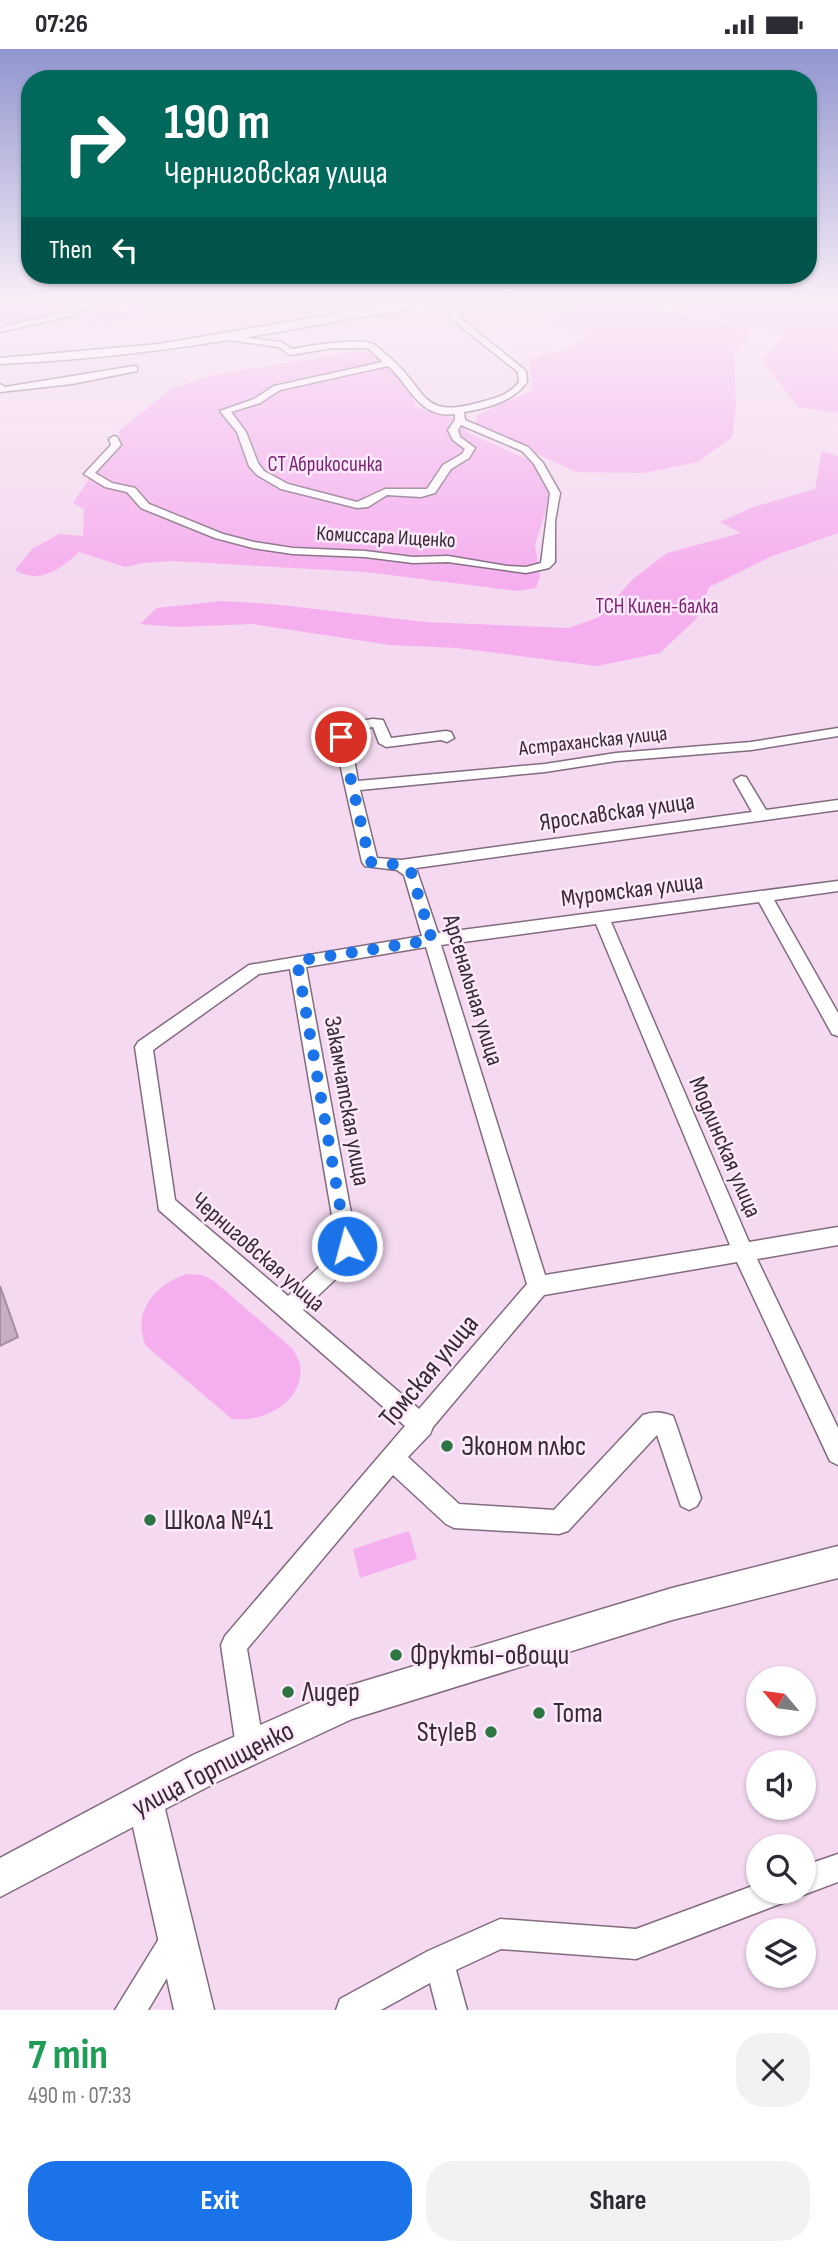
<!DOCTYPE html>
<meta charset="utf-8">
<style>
:root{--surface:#fff;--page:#f2f2f3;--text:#2b2b33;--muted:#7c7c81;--accent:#1a73e8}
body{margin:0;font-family:"Sofia Sans Condensed",sans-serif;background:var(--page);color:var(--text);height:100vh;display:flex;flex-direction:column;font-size:26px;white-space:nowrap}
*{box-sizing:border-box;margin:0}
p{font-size:23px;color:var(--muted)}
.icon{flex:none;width:38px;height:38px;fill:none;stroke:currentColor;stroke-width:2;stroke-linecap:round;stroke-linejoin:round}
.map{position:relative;height:1961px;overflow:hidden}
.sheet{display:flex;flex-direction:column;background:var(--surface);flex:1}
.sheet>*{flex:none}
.banner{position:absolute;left:21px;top:21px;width:796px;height:214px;border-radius:28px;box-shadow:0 2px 5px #0004;background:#00695c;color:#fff;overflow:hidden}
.needle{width:46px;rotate:299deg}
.controls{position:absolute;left:746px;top:1617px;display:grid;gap:14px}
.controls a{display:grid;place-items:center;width:70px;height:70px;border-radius:50%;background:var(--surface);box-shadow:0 2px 5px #0004;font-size:35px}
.pin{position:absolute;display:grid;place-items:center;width:60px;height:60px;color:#fff;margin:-30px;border:4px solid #fff;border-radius:50%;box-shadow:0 2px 7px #0007}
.me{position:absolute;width:77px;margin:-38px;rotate:353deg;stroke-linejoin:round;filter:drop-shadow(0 0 5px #0008)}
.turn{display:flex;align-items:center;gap:24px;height:147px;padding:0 28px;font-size:32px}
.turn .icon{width:91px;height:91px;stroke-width:2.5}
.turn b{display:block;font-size:49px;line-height:60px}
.then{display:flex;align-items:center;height:66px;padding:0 28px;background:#0003;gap:14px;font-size:26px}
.round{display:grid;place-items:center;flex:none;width:74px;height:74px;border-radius:28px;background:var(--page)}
.summary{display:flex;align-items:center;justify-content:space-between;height:119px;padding:0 28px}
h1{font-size:42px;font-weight:700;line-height:52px;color:#1e9e55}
.primary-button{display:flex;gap:14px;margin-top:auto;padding:14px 28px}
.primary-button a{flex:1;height:80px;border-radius:28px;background:var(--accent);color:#fff;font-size:28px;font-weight:700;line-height:80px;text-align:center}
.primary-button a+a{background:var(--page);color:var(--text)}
.status{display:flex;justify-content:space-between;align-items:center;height:49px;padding:0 35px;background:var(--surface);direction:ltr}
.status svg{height:19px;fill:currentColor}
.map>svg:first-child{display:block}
.green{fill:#f5afee}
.building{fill:#c7aec4;stroke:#a68da2;stroke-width:2}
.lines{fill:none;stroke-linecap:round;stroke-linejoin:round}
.minor-casing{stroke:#826b7f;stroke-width:3}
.major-casing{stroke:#826b7f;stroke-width:3}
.minor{fill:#fff;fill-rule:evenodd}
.major{fill:#fff;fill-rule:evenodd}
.route{stroke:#1a73e8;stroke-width:12;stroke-dasharray:0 21.6}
.poi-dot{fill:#2d7542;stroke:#fee8fb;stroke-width:2.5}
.labels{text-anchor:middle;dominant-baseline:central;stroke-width:5;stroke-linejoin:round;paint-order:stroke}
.far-park-label{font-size:21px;fill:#7b2476;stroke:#fee8fb}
.far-street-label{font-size:21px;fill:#352b34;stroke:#fee8fb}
.street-label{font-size:24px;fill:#352b34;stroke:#fee8fb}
.near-street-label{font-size:28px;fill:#352b34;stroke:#fee8fb}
.near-poi-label{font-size:28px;fill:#352b34;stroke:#fee8fb;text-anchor:start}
</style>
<div class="status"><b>07:26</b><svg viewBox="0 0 49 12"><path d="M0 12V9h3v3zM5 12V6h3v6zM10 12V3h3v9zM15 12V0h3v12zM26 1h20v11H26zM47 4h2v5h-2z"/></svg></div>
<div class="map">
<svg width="838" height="1961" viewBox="0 0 838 1961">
<rect width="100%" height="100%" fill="#f4d9f0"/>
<g class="green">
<path d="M0,253h146l-102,22 -44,5z"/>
<path d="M628,253l121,28 3,3 -18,20 2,51 -4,33 -34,25 -54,11 -68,-1 -100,-47 1,-10 56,-25 -3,-31 35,-9 24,-14 -34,-13 2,-12z"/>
<path d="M649,253h189v111l-40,-6 -35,-46 21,-27z"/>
<path d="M147,257l4,1 1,4c-13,6 -56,18 -67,9l10,-4z"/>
<path d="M357,302l13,2 37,27 9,27 40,12 14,15 66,29 14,34 -15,48 5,32 -4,11 -19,3 -151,-19 -194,-11 -30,2 -17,4 -46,-15c-18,17 -40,33 -64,18l17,-21 27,-15 24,2 1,-27 -11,-6 31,-47 16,-17 -1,-8 52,-42 38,-13z"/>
<path d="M822,402l16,5v77l-68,24 -61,30 -13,32 -36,34 -63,13 -140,-18 -67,-3 -138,-21 -75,3 -37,-3 17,-16 65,-7 50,3 153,18 144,6 30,-11 33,-37 35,-27 74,-20 -21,-11 33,-15 62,-18z"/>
<path d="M187,1225l15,1 12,6 79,68c2,5 6,11 7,16 5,37 -37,58 -68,54l-86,-73c-15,-33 9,-62 41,-72z"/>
<path d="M409,1482l8,28 -57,19 -7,-29z"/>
</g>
<path class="building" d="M0,1237l18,51 -18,9z"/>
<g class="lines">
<defs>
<g id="minor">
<path d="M90,253h10l-26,13 -74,17v-4l68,-17z"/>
<path d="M456,253h8l4,6 -10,8 68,55 1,11c-14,20 -40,26 -63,30l1,8 63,27 15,16 17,30 -5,28v41l-6,6 -23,5 -78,-11 -35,1 -48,-6 -72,-3 -40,-6 -38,-10 -74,-30 -14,-16 -22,-5 -21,-13 27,-29 -2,-6 5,-3 3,1 4,8 -26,28 17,10 23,5 14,16 74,30 31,8 39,6 72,3 48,6 35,-1 59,10 19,1 15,-4 9,-70 -16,-29 -12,-13 -61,-26 -3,5 2,7 15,11 -6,10 -18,11 -16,24 -14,4 -34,-2 -19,12 -11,1 -76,-19 -24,-14 -8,-9 -12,-34 -17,-21 34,-12 20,-13 109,-24 -15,-14h-35l-43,7 -11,-8 -51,-7 3,-4 50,6 11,7c18,-3 65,-12 81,-5 6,3 12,10 17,14 39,33 29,62 91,44 15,-4 28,-7 38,-20l-1,-10 -68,-54v-4l10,-7zM388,317c22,19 31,53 67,48v6l-7,10 5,10 12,9 -3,5 -19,11 -16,24h-42l-28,13 -69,-18 -24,-13 -6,-8 -12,-31 -15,-20 29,-9 20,-13z"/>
<path d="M134,317l3,1v4l-65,13 -72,8v-8l5,3z"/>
<path d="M373,670l10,1 8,18 55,-7 5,1 3,6 -7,4 -6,-2 -55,7 -7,-4 -6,-16 -24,4 9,50 187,-17 71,-11 135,-11 87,-14v8l-87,14 -135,11 -71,11 -185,18 17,68 24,2 351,-48 -18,-32 7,-4 5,1 20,33 72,-10v10l-422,58 22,65 400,-52v10l-64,9 64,113v23l-6,-2 -73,-132 -148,20 138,320 89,-15v18l-81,14 81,169v37l-8,-4 -93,-199 -193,33 -111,132 -3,7 -22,23 51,47 95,6 89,-95c11,-4 19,-3 30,1l3,8 25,74 -4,8 -8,4 -8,-4 -24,-71 -89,96 -9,3 -105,-6 -8,-4 -53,-49 -146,174 17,98 -4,10 -10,4 -10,-4 -4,-10 -15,-102 4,-9 180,-210 -246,-216 -24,-163 3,-5 111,-77 173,-29 -18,-61 -7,-5 -32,-4 -3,-4 -28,-125 1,-8 11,-6zM596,875l134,321 -185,30 -104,-330zM426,898l101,337 -108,125 -116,-99 41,-39 13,-25 -51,-279zM290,920l47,276 -7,12 -42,39 -113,-96 -22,-150 106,-76z"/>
<path d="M838,1805v28l-35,13 -9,-3h9v-26z"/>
<path d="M758,1835v8h31l-4,10 -149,57 -135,-10 -45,21 11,40h-30l-7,-27 -49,27h-45l4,-11 88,-48 72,-32 136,10z"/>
<path d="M175,1875l10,5 5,10 -42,71h-33l50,-81z"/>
</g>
<g id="major">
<path d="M406,253h21c-15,10 -58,13 -78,17 -115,22 -231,40 -349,45v-6l159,-14z"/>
<path d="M838,1497v32l-166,42 -320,99 -133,62 -54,28 49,201h-40l-41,-183 -133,70v-39l193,-103 155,-69 324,-98z"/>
</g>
</defs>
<use href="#minor" class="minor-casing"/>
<use href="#major" class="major-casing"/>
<use href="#minor" class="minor"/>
<use href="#major" class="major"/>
</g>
<linearGradient id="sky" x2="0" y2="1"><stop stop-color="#9196cf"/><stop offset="0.48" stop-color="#faeef8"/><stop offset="1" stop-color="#faeef8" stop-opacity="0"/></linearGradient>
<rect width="838" height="528" fill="url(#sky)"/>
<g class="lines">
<path class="route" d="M341,688l29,125 31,3 10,7 21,68 -135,21 50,285"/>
</g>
<g class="poi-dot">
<circle cx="447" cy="1397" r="7"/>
<circle cx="150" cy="1471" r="7"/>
<circle cx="396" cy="1606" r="7"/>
<circle cx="288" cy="1643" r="7"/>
<circle cx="539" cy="1664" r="7"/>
<circle cx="491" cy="1683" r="7"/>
</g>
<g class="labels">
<g class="far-park-label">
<text x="325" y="415">СТ Абрикосинка</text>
<text x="657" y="557">ТСН Килен-балка</text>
</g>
<g class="far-street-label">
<text transform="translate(386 488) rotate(3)">Комиссара Ищенко</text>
<text transform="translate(593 692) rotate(-6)">Астраханская улица</text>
</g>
<g class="street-label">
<text transform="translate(617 763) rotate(-8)">Ярославская улица</text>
<text transform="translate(632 841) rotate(-7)">Муромская улица</text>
<text transform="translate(473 941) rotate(73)">Арсенальная улица</text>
<text transform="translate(347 1052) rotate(80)">Закамчатская улица</text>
<text transform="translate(725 1098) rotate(67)">Модлинская улица</text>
<text transform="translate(258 1203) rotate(41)">Черниговская улица</text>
</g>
<g class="near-street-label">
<text transform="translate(429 1322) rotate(-50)">Томская улица</text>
<text transform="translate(213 1720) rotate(-27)">улица Горпищенко</text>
</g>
<g class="near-poi-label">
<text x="461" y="1397">Эконом плюс</text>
<text x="164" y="1471">Школа №41</text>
<text x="410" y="1606">Фрукты-овощи</text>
<text x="302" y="1643">Лидер</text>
<text x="553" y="1664">Тота</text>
<text x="477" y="1683" text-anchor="end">StyleB</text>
</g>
</g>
</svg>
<div class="controls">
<a><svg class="needle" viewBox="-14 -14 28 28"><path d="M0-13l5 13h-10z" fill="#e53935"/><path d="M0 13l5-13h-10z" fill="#7c7c81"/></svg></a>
<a><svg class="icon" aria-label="sound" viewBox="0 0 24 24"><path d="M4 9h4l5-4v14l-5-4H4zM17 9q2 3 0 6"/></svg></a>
<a><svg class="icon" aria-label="search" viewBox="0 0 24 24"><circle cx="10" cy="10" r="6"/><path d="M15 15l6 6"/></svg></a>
<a><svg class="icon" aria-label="layers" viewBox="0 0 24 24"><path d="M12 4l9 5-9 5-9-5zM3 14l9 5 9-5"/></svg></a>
</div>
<div class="pin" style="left:341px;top:688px;background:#d93025"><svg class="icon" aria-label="arrive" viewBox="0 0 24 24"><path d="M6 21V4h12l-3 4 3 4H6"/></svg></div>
<svg class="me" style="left:347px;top:1197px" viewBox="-20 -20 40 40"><circle r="17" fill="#1a73e8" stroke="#fff" stroke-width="3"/><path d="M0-11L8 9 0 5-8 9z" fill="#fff"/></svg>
<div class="banner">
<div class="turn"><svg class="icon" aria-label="right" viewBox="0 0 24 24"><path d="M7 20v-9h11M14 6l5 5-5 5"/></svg><div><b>190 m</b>Черниговская улица</div></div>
<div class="then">Then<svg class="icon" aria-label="left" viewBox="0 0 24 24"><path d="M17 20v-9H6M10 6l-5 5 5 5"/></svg></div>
</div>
</div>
<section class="sheet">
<div class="summary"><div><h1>7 min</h1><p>490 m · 07:33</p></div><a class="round"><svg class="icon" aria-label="close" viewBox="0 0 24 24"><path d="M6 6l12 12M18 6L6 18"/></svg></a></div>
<div class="primary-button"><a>Exit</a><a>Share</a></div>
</section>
